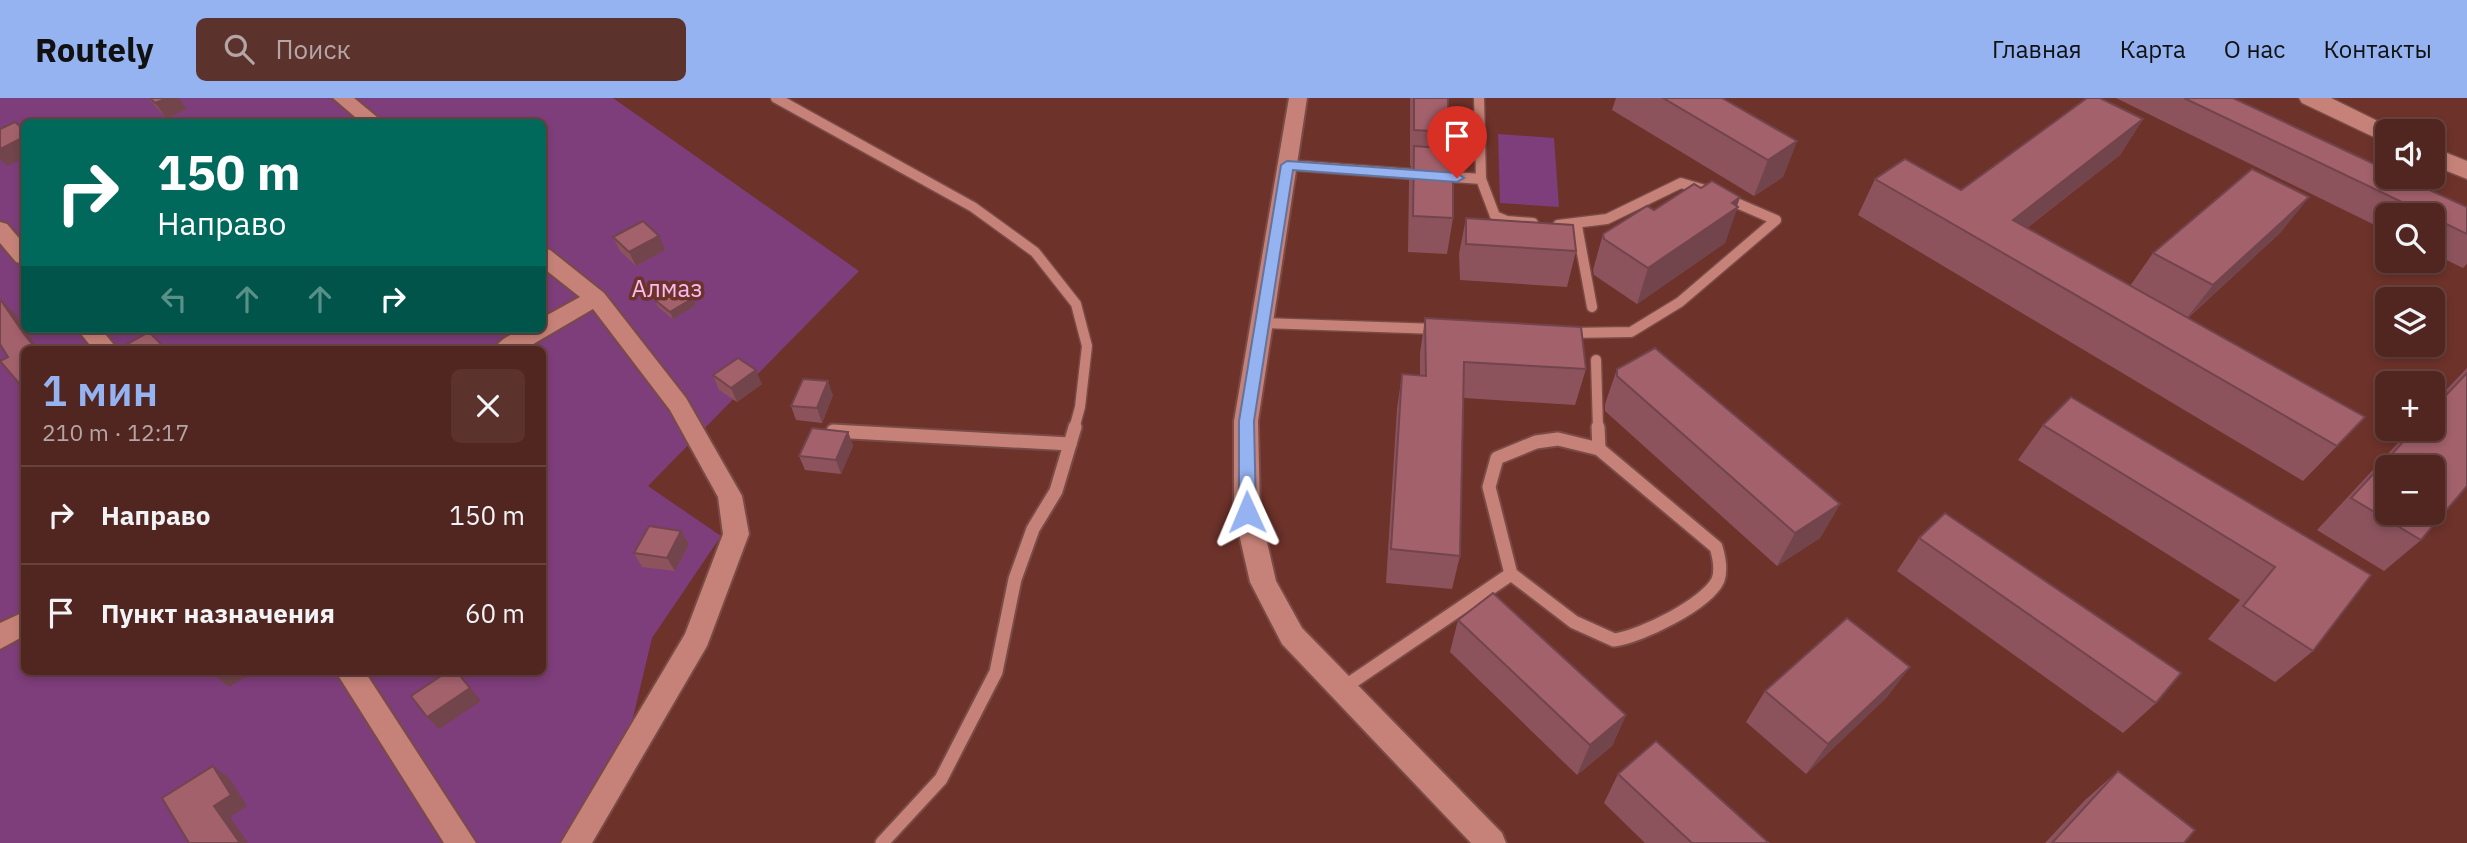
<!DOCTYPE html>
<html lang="ru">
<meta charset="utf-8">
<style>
:root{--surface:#522620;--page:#5c322d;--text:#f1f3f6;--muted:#b5a5a5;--line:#68433e;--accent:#95b2f1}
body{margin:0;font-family:"IBM Plex Sans",sans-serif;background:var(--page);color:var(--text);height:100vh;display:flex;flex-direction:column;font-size:26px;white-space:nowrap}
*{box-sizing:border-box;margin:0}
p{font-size:23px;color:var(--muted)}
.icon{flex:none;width:38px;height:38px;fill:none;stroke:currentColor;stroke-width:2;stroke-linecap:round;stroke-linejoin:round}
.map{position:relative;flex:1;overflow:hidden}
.side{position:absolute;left:21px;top:248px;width:525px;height:329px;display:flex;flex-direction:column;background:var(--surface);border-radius:10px;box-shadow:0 4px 10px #0003,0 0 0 2px var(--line)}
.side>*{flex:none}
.hud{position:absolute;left:21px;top:21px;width:525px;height:214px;border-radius:10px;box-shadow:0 4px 10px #0003,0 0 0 2px var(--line);background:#00695c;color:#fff;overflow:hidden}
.buttons{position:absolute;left:2375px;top:21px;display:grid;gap:14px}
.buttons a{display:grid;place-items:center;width:70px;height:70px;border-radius:10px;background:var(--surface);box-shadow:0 4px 10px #0003,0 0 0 2px var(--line);font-size:35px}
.pin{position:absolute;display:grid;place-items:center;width:60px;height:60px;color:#fff;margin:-72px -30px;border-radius:50% 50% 50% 0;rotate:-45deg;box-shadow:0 0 7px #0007}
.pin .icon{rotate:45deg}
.me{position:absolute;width:77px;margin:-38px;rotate:359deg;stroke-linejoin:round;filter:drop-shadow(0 0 5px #0008)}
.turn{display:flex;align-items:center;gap:24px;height:147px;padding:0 21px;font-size:32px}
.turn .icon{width:91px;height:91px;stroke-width:2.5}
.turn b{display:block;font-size:49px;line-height:60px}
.lanes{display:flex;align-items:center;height:66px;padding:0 21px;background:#0003;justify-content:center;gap:35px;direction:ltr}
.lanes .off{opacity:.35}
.round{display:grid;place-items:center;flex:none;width:74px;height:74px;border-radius:10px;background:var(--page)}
.headline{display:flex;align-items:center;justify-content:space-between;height:119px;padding:0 21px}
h1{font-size:42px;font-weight:600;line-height:52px;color:var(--accent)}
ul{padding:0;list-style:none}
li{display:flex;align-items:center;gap:21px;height:98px;padding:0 21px;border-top:2px solid var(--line)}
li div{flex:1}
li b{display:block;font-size:26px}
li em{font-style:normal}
header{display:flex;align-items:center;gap:42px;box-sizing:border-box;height:98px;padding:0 35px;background:var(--accent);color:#111}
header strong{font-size:33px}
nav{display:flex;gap:38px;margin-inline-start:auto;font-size:24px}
.search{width:490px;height:63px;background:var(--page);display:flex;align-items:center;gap:18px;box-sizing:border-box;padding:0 24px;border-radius:10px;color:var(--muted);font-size:26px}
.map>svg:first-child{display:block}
.green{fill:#7e3d7b;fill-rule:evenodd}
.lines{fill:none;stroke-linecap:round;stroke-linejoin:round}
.service-far1-casing{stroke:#794b46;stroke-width:13}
.service-casing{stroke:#794b46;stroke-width:17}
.minor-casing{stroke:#794b46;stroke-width:4}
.tertiary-casing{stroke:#794b46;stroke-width:3}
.service-far1{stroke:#c68278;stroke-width:10}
.service{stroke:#c68278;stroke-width:13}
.minor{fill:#c68278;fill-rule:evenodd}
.tertiary{fill:#c68278;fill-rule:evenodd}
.wall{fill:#8c535d}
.shaded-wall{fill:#72444c}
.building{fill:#a3616c;stroke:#72444c;stroke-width:2;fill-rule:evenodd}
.route{fill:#95b2f1;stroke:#61749d;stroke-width:2}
.labels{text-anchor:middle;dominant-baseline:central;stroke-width:7;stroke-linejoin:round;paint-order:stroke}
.park-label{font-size:24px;fill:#f6bcf1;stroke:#6d322a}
</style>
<header>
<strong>Routely</strong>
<div class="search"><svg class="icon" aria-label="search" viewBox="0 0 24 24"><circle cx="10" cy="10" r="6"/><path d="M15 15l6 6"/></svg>Поиск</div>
<nav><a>Главная</a><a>Карта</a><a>О нас</a><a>Контакты</a></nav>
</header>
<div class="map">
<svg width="2467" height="745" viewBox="0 0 2467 745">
<rect width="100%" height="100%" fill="#6d322a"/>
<g class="green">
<path d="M0,0h613l246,173 -211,215 73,50 -69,102 -31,130 -45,75h-576zM24,24h518v207h-518zM24,252h518v322h-518z"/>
<path d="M1498,36l56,4 5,69 -59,-4z"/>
</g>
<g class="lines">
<defs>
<g id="service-far1">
<path d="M776,0l197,109 62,45 41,52 11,42 -7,61 -6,22"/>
<path d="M1479,0l2,81"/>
<path d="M1287,67l194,14 14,37 12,5 26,2"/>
<path d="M1558,127l49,-6 74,-36 24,7"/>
<path d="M1577,128l15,81"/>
<path d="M1262,225l175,6"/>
<path d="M1568,235l63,-1 49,-30 96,-82 -51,-22"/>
<path d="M1596,262l2,69"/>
</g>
<g id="service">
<path d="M1598,329l1,22"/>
<path d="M833,333l237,13 5,-17"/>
<path d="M1558,341l41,10 117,98c3,10 6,22 2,33 -11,24 -78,57 -104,60l-40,-18 -63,-48 -22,-87 8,-29 39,-16z"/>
<path d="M1343,590l168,-114"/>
<path d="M882,745l59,-64 55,-107 19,-93 18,-50 23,-38 14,-47"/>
</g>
<g id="minor">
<path d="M333,0h21l29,24h-22z"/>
<path d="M1289,0h18l-49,323 2,91 16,69 26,47 200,205 4,10h-35l-189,-199 -32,-62 -16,-70v-91z"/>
<path d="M0,124l7,2 17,20v20l-8,-2 -16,-19z"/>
<path d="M542,150l8,2 54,43 82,105 56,98 7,38 -42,112 -115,197h-31l124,-209 38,-100 -5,-37 -48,-87 -77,-101 -70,41h-29c9,-17 31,-21 48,-21v-11l38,-21 -38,-30z"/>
<path d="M77,231h24l17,21h-24z"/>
<path d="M24,514v24l-24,13v-26z"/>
<path d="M336,574h29l111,171h-32z"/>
</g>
<g id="tertiary">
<path d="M2299,0h32l67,33h-11v11l-9,-3 -76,-36z"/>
<path d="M2432,49l35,14v18l-35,-14z"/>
</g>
</defs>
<use href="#service-far1" class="service-far1-casing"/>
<use href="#service" class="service-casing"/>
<use href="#minor" class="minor-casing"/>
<use href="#tertiary" class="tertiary-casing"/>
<use href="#service-far1" class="service-far1"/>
<use href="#service" class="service"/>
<use href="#minor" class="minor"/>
<use href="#tertiary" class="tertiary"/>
</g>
<g class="wall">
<path d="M148,0h31l8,11 -21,9z"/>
<path d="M1410,0h38l1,34 -3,17 7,69 -6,36 -39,-2 1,-70 2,-16h-1z"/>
<path d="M1616,0h106l75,43 -14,36 -29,19 -142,-86z"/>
<path d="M2116,0h117l234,109v57l-4,4 -31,-15v-38h-45v16z"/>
<path d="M2143,21l-23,36 -93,73 103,58 23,-33 156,-56 -29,36 -92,85 149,128 -34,35 -445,-266 17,-36 86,11z"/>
<path d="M1701,90l39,9 -15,46 -88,61 -43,-29 -1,-5 10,-36z"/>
<path d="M1466,120l110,33 -9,36 -107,-7 -1,-26z"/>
<path d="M613,139l52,13 -29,16 -16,-15z"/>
<path d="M693,200l3,7 -23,14 -15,-12 -3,-7z"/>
<path d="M1425,220l161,51 -11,36 -111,-7 -4,158 -8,33 -66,-6 11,-174 5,-35 18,2v-23z"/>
<path d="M2467,270v118l-46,54 -37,31 -67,-41 94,-101h21v-24z"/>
<path d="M1617,271l223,135 -20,34 -43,28 -172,-155v-7z"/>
<path d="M713,277l49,9 -25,18 -18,-12z"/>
<path d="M833,297l-11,28 -26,-3 -5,-14z"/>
<path d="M2043,327l328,150 -58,76 -38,31 -67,-43 32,-39 -222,-140z"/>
<path d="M848,334l5,14 -12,28 -36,-4 -6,-14z"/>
<path d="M681,433l8,13 -14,27 -33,-4 -8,-14z"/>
<path d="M1919,440l237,165 -33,30 -226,-162z"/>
<path d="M1458,522l168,95 -14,31 -35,29 -127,-123z"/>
<path d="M1910,569l-24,31 -80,76 -60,-52 19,-31z"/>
<path d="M2118,673l66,72h-139l40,-43z"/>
<path d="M1618,676l151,69h-124l-41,-40z"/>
</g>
<g class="shaded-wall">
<path d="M167,0h12l8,11 -21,9 -11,-15z"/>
<path d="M2143,21l-23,36 -122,95 15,-30z"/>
<path d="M24,39v21l-17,8 -7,-7v-10z"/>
<path d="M1797,43l-14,36 -29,19 14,-36z"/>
<path d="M1740,99l-4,12 2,-2 -13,36 -88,61 11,-36z"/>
<path d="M2309,99l-29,36 -95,87 28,-35z"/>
<path d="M659,138l6,14 -29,16 -7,-14z"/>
<path d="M693,200l3,7 -23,14 -3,-7z"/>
<path d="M1,202l13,13 25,37h-2l-13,-16z"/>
<path d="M163,248l4,4h-11z"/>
<path d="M756,272l6,14 -25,18 -6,-14z"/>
<path d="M828,283l5,14 -11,28 -5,-15z"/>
<path d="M542,325l6,9 -6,3z"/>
<path d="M848,334l5,14 -12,28 -5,-14z"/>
<path d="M1840,406l-20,34 -43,28 18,-33z"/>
<path d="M681,433l8,13 -14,27 -8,-13z"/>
<path d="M1910,569l-24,31 -80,76 22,-30z"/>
<path d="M219,574h35l-25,15 -15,-12z"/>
<path d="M457,574l24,29 -42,28 -12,-12z"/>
<path d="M1626,617l-14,31 -35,29 13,-30z"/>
<path d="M213,668l16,12 18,28 -17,11 18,26h-8l-26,-37z"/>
</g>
<g class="building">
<path d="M150,0h17l-12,5z"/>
<path d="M1414,0h34l1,34 -35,-2z"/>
<path d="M1663,0h59l75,43 -29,19z"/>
<path d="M2087,0h13l43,21 -130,101 352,197 -28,29 -462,-267 30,-20 56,31z"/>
<path d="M2184,0h49l154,72v7h14l66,30v27l-35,-17v-2h-3z"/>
<path d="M15,24l9,8v7l-24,12v-20z"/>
<path d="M1414,48l39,3v69l-40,-2z"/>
<path d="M2252,71l57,28 -96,88 -60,-32z"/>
<path d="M1712,83l28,16 -8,6 6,4 -90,61 -44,-29 -1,-5 44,-28 7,4 40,-26 7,4z"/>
<path d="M1466,120l107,7 3,26 -110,-7z"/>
<path d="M643,123l16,15 -30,16 -16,-15z"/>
<path d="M678,188l15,12 -23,14 -15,-12z"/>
<path d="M0,201l24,35 13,16h-13v49l-6,-17 -18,-21 8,-4 -8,-13z"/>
<path d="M1425,220l156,9 5,42 -122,-7 -4,194 -69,-7 11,-175 24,2z"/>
<path d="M149,234l14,14 -7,4h-28l-4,-4z"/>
<path d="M1655,250l185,156 -45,29 -178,-157v-7z"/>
<path d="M738,260l18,12 -25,18 -18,-13z"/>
<path d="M2467,275v113l-46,54 -70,-42 64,-69h17v-19zM2387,369h45v46h-45z"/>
<path d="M803,281l25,2 -11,27 -26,-2z"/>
<path d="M2071,299l300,178 -58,76 -70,-45 32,-39 -232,-142z"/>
<path d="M812,330l36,4 -12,28 -37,-4z"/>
<path d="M1945,415l236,160 -25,30 -237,-165z"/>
<path d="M649,428l32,5 -14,27 -33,-5z"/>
<path d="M1493,495l133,122 -36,30 -132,-125z"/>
<path d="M1847,520l63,49 -82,77 -63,-53z"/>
<path d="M447,574h10l13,16 -43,29 -16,-21z"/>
<path d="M1656,643l113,102h-77l-74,-69z"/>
<path d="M213,668l18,29 -17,11 26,37h-51l-27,-45z"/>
<path d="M2118,673l77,59 -11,13h-132z"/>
</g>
<path class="route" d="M1287,63l170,12 7,5 -7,4 -164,-12 -39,251 2,91 -9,7 -8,-7v-91l42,-256z"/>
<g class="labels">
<g class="park-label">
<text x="667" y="190">Алмаз</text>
</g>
</g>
</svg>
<div class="buttons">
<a><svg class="icon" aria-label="sound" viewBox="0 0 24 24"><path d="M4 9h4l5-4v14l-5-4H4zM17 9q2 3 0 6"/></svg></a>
<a><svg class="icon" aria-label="search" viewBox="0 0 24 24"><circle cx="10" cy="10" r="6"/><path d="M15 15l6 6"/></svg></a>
<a><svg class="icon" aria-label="layers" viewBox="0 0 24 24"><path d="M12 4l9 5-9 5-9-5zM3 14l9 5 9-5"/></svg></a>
<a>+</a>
<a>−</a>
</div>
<div class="pin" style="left:1457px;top:80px;background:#d93025"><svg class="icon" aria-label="arrive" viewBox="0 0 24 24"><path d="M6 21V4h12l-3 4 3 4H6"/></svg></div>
<svg class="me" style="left:1247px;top:414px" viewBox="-20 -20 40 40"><path d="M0-17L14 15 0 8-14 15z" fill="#95b2f1" stroke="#fff" stroke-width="4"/></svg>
<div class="hud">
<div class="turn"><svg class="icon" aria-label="right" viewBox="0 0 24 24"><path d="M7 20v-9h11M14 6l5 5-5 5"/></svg><div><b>150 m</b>Направо</div></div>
<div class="lanes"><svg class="icon off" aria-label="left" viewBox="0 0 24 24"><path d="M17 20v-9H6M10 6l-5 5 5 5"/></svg><svg class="icon off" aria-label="ahead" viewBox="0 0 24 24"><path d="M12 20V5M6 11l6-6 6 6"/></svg><svg class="icon off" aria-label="ahead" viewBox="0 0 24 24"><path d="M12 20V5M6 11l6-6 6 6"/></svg><svg class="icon" aria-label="right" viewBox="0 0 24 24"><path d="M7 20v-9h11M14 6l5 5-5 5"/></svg></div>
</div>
<section class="side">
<div class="headline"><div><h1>1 мин</h1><p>210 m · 12:17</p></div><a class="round"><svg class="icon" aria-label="close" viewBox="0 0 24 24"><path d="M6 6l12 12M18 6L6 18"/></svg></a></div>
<ul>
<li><svg class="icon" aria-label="right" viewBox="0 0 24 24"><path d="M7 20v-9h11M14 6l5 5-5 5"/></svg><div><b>Направо</b></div><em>150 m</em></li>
<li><svg class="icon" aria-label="arrive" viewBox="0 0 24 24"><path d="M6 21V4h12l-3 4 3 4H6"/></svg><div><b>Пункт назначения</b></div><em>60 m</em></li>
</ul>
</section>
</div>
